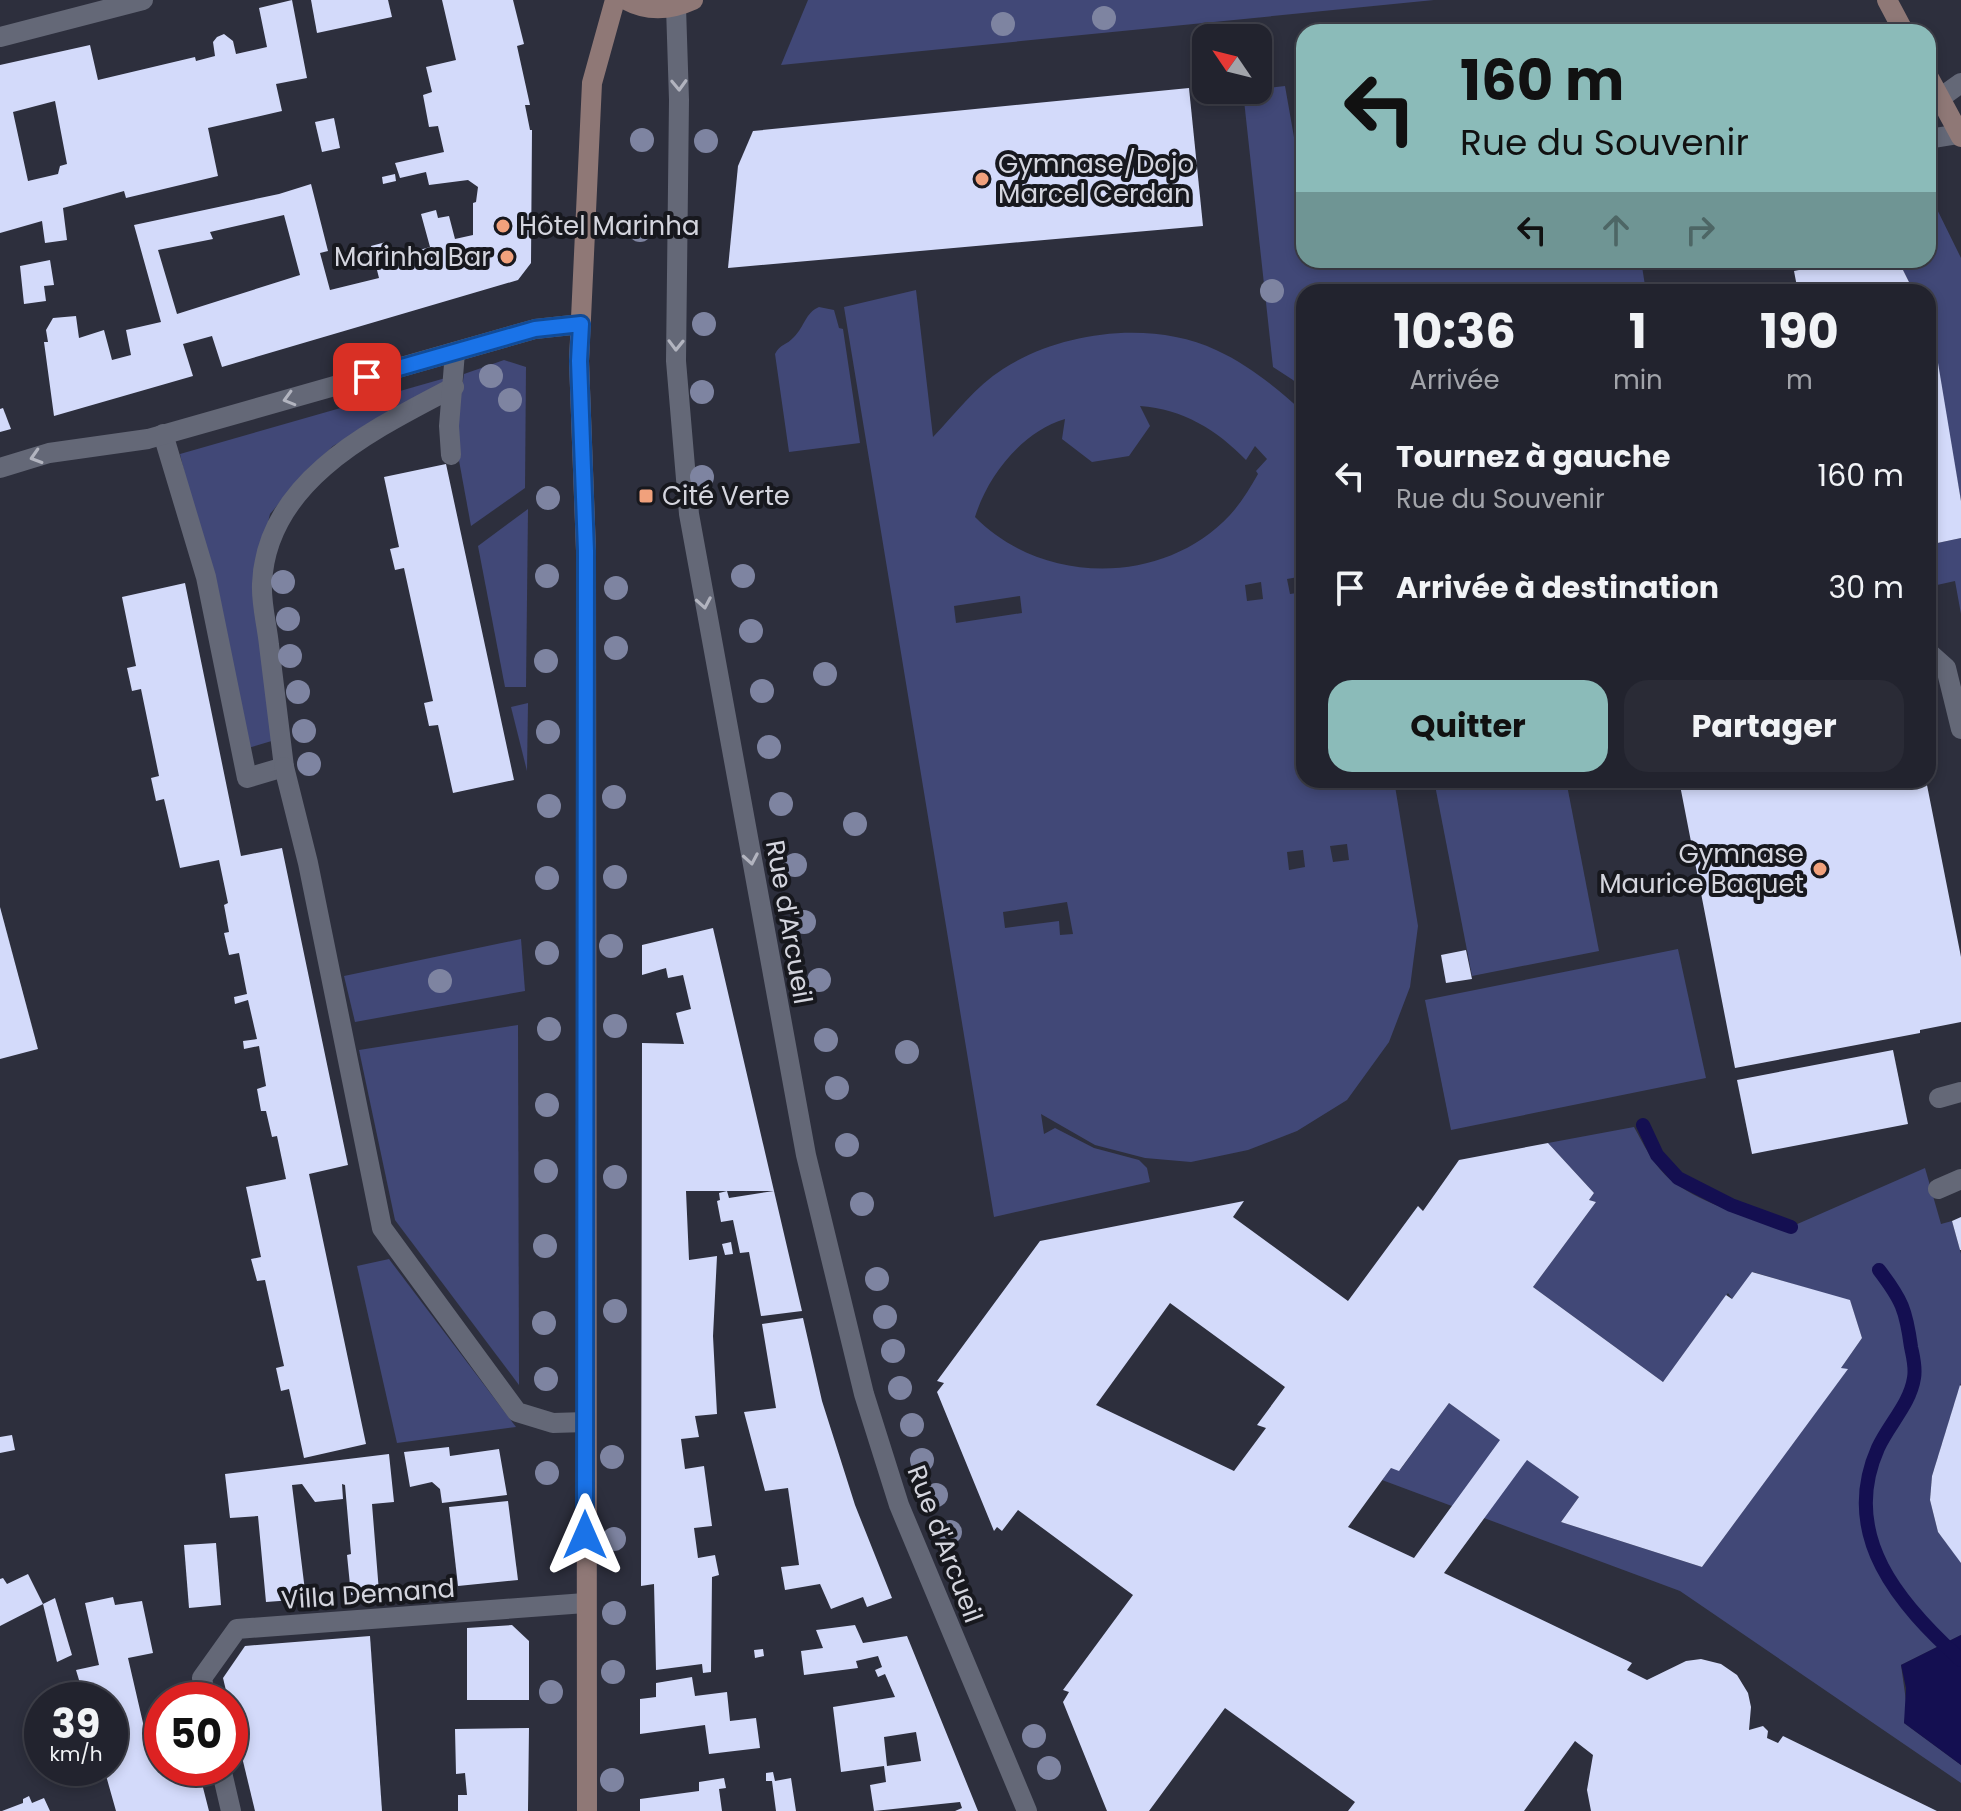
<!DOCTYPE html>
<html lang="fr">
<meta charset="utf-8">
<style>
:root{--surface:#22232e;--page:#2a2b36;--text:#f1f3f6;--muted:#a2a4aa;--line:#3f404a;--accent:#8bbbb9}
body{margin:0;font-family:Poppins,sans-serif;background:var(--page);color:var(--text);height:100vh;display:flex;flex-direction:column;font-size:30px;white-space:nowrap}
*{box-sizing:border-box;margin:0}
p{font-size:26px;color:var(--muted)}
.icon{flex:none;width:44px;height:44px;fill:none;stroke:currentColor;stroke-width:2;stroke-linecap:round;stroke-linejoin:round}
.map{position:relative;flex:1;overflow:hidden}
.sheet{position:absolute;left:1296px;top:284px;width:640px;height:504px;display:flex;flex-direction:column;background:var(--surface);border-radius:24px;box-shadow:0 4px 12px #0003,0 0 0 2px var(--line)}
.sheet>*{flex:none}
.hud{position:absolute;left:1296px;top:24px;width:640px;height:244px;border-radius:24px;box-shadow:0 4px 12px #0003,0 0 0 2px var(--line);background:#8bbbb9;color:#111;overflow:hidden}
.needle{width:52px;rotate:305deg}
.buttons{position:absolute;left:1192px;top:24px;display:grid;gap:16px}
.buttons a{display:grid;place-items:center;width:80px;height:80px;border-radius:16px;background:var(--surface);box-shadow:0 4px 12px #0003,0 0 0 2px var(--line);font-size:40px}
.speed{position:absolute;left:24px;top:1682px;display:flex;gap:16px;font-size:40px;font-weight:700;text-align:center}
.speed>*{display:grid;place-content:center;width:104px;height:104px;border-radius:50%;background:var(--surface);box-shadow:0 4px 12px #0003,0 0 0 2px var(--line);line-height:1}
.speed small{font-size:20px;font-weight:400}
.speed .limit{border:12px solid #d22;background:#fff;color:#111}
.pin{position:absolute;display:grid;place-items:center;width:68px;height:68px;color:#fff;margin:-34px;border-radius:16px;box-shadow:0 4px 12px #0006}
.me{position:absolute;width:88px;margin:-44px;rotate:0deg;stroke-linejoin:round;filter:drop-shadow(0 0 6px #0008)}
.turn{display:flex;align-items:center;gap:28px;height:168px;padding:0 32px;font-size:36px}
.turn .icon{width:104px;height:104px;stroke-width:2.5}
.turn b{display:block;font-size:56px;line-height:68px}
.lanes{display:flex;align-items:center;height:76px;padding:0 32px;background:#0003;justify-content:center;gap:40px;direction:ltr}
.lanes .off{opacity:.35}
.eta{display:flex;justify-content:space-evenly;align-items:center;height:136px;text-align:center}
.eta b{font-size:48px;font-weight:700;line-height:56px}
.button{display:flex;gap:16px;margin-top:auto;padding:16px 32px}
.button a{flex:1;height:92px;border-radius:24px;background:var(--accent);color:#111;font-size:32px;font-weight:700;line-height:92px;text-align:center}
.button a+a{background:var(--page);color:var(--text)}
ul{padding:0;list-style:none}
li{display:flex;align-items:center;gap:24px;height:112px;padding:0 32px}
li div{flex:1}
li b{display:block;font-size:30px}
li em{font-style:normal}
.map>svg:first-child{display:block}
.green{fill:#414877;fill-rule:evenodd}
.water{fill:#140f51}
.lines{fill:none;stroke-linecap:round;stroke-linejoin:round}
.stream{stroke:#140f51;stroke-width:14}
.building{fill:#d3dafa;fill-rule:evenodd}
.service{stroke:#646877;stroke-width:20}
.minor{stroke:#646877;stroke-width:20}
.tertiary{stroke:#646877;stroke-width:20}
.secondary{stroke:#8f7876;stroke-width:20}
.tree{fill:#7e84a1}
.oneway{stroke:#b2b4bf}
.route-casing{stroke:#114b97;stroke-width:20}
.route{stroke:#1a73e8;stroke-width:14}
.poi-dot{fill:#f1a17c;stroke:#17181e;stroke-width:3}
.labels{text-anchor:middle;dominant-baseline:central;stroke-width:8;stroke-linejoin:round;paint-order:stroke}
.poi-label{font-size:26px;fill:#d4d5de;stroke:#17181e;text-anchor:start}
.street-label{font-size:26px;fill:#d4d5de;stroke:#17181e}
</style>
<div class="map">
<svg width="1961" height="1811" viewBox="0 0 1961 1811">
<rect width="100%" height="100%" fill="#2d2f3d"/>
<g class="green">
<path d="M808,0h626l-653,65z"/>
<path d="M1285,86l19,108v66h337l5,32h-342v99l-11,-11 -20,-13 -30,-276z"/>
<path d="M1928,191l33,67v243l-33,-182v-27h-14l-16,-32h30z"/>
<path d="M916,290l17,147c23,-24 42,-50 70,-68 59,-38 149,-49 213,-19 33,15 59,37 85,60l3,4v162l-17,3 3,15 14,-2v188h90l24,146 -8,61 -21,55 -42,58 -50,31 -49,19 -57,12 -46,-4 -50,-13 -54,-31 3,20 11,-6 39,20 45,12 8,8 3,14 -156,35 -150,-910zM1140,406c43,3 77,24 106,54l9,-14 12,13 -11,12 2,3c-8,14 -17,29 -28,41 -66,71 -187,71 -255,2 13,-42 47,-85 90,-98l-3,20 30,23 37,-6 21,-30zM1261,582l2,17 -16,2 -2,-16zM1020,596l2,17 -66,10 -2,-17zM1347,844l2,16 -16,2 -3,-16zM1303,850l2,17 -16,3 -2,-18zM1067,902l6,32 -13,1 -1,-14 -54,7 -2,-16z"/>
<path d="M819,307l15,3 5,18 4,1 17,114 -71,9 -14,-98c5,-10 12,-9 19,-17 11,-11 11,-24 25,-30z"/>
<path d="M504,360l22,7 -1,121 -54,38 -13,-71 -2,-27 8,-54z"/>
<path d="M449,377l2,3 -118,66 -31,30 -32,38 -10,41 15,185 -27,8 -68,-294z"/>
<path d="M528,509l-2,178h-21l-27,-141z"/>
<path d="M1961,538v76l-6,-33 -27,6v-42z"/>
<path d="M528,703l-1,68 -16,-64z"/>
<path d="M1434,780h132l33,171 -127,25z"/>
<path d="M521,939l4,52 -170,31 -11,-46z"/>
<path d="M1678,949l28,129 -255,52 -26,-130z"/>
<path d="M518,1025l1,360 -124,-165 -36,-170z"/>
<path d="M1634,1127c11,20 22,43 41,56 32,23 74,34 111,46l139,-61 16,56 11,-3 9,33v129l-29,93 -2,24 8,32 23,30v73l-60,30 6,43 -3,15 57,42v18l-281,-192 -298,-111 9,-12 9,2 49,-67 130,94 -18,25 141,45 145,-197 -6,-2 21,-30 -12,-37 -97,-29 -21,27 -4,-6 -65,89 -130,-95 63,-85 -7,-2 5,-7 -46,-50z"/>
<path d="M389,1259l127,168 -119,16 -40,-177z"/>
</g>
<path class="water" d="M1961,1635v130l-57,-42 2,-35 -5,-23z"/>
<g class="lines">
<g class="stream">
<path d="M1643,1125l14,30 21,23 53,27 60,22"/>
<path d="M1879,1270c23,30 27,40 32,77 2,10 5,20 3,31 -4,26 -25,46 -36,70 -39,88 22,157 83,212"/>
</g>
</g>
<g class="building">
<path d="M292,0l15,78 -31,6 6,27 -74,17 10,48 -92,22 -2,-7 -61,17 4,32 -22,3 -3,-22 -42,12v-168l90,-20 8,35 97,-23 1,4 19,-5 -2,-14 4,-5 7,-3 9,7 3,13 31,-7 -8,-39zM55,101l12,63 -7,2 -2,8 -30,7 -15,-69z"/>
<path d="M311,0h77l4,17 -75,16z"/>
<path d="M442,0h71l11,44 -7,2 13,59h-5l5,25h2l-1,133 -13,17 -296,87 -10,-31 -29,8 10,32 -139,40 -10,-74h4l-2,-12 7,-12 23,-2 3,22 25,-8 8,30 19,-5 -5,-25 35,-8 -27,-97 145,-31 32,-10 17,67 -8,2 10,37 49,-12 -8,-32 15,-4 6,16 38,-11 -9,-33 15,-4 2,8 11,-2 6,23 18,-4v-32l3,-1 2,-15 -10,-7 -39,5 -3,-13 -26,6 -5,-15 49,-11 -6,-26 -9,1 -6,-32 9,-3 -6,-25 30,-7zM284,215l16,60 -123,39 -19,-64 55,-11 -3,-7z"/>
<path d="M1189,88l14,138 -475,42 10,-102 15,-35z"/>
<path d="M334,118l6,30 -18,4 -7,-30z"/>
<path d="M395,174l1,7 -13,3 -1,-7z"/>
<path d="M50,260l4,25 -10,1 2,15 -22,3 -4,-38z"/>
<path d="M1808,260h90l16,32h-116l-4,-21 15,-3z"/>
<path d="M1928,319l4,8 29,174v37l-33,7z"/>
<path d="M3,408l8,21 -11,3v-23z"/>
<path d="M446,464l68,316 -61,13 -15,-68 -9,1 -5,-23 9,-2 -29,-133 -9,2 -5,-21 9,-2 -15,-70z"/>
<path d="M185,583l56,273 41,-8 66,317 -39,9 57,270 -62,14 -15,-69 -8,2 -5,-23 8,-2 -19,-86 -8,1 -6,-22 10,-2 -15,-70 40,-8 -9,-43 -5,1 -6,-26h-5l-4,-22 9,-3 -7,-40 -15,3 -1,-8 14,-2 -9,-39 -13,4 -1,-7 13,-3 -8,-41 -10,2 -5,-22 5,-1 -5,-27 4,-2 -9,-43 -39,8 -16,-69 -8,2 -5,-23 8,-2 -18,-87 -9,2 -5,-23 9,-2 -14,-69z"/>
<path d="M1679,780h247l35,177v65l-41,8v3l-185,35z"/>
<path d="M0,907l38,142 -38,10z"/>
<path d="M713,928l61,263h-88l3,69 28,-4 -4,80 4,78 -22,2 4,21 -18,2 4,30 19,-3 8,60 -18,2 4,30 17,-3 4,20 -7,2 -1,95 -8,1 -1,-9 -46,6 -2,-86 -13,2 1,-543 42,1 -8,-31 15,-4 -8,-34 -15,3 -2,-10 -24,7v-30z"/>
<path d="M1466,950l6,29 -26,4 -5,-28z"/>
<path d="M1893,1050l15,74 -156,30 -15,-74z"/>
<path d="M1548,1143l46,50 -5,7 7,2 -63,85 130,95 63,-87 6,4 20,-27 98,28 12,38 -21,30 7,1 -146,198 -141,-45 18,-25 -52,-37 -83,113 188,90 -5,7 20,10 39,-19 15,-2 20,5 16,11 11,18 3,14 -2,23 14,-4 5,5 -1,7 11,5 5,-7 154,75h-346l-4,-21 6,-35 -18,-14 -51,70h-176l7,-9 -130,-94 -76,103h-42l-44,-109 6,-10 -6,-2 70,-95 -115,-85 -16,21 -5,-4 -3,4 -57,-139 7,-9 -7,-2 103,-140 204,-40 -11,16 115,84 70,-95 5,5 36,-51zM1170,1303l115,84 -28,38 9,3 -32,43 -138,-66zM1449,1403l51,37 -86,118 -66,-31 43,-59 8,3z"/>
<path d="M727,1191l2,7 45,-7 28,120 -41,5 -12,-64 -9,1 -7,-33 -12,2 -4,-21 3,-1 -1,-7z"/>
<path d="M1961,1217v33h-1l-8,-29z"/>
<path d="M731,1242l2,12 -8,1 -3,-11z"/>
<path d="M803,1318l19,83 33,104 37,93 -25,9 -4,-10 -32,12 -11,-25 -35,6 -4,-23 18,-2 -11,-77 -23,3 -21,-79 32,-4 -14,-84z"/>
<path d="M1960,1385l1,1v177l-23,-31 -8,-32 2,-24z"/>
<path d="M12,1435l3,15 -15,3v-16z"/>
<path d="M449,1447l1,9 49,-7 8,46 -65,8 -2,-14 -8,-7 -22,5 -6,-35z"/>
<path d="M389,1454l5,48 -22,2 7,88 -28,3 -4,-40 4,-1 -6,-69 -3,-1 1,15 -28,3 -13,-18 -10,1 14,114 -40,3 -8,-86 -28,2 -5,-44z"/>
<path d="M508,1501l10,79 -60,6 -9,-79z"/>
<path d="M216,1543l5,62 -32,3 -5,-63z"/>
<path d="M28,1574l15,30 -43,22v-47l3,-1 4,6z"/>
<path d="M113,1597l2,8 27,-4 11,52 -25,5 24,104 10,-3v9h36l11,43h-93l-11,-39 11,-3 -6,-25v-44h-25l-9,-30 23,-5 -14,-62z"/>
<path d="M55,1598l17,57 -15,7 -14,-58z"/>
<path d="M512,1625l17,16v59h-62v-72z"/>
<path d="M855,1625l8,18 44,-7 71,175h-23l7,-3 -2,-6 -86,9 -4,-26 16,-3 -2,-16 -43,6 -8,-65 62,-10 -10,-23 -7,3 -3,-7 7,-3 -4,-11 -22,5 2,7 -54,7 -3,-24 22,-3 -7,-18zM916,1732l5,29 -34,5 -3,-29z"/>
<path d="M370,1636l12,175h-127l-32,-133 22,-32z"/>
<path d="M763,1649l1,7 -9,2 -1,-8z"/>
<path d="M692,1677l3,19 32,-4 3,29 26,-3 4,30 -51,6 -4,-29 -65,9v-35l16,-2v-14z"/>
<path d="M529,1728l-1,83h-70v-16h9l-2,-22 -9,1 -1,-45z"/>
<path d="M773,1772l2,9 16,-3 5,33h-20l-4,-30h-6v-8z"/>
<path d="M724,1778l2,10 -7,1 3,22h-82v-12l59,-8v-9z"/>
<path d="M29,1796l3,7 12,-5 6,13h-48l21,-8v-4z"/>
</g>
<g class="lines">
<g class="service">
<path d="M1928,139l31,-5"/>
<path d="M163,434l43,143 41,201 37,-11c-5,-41 -10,-82 -15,-122 -2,-20 -8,-41 -7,-61 4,-104 112,-155 192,-197"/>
<path d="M451,455l-2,-29 6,-74"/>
<path d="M1928,652l18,16 15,61"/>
<path d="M284,767l24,96 74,365 135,184 36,11 33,-1"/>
<path d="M1939,1098l22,-6"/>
<path d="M1938,1189l23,-10"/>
</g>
<g class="minor">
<path d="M0,37l143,-37"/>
<path d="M1940,98l21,-15"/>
<path d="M0,468l49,-15 99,-14 387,-110 46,-5"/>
<path d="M206,1700l-4,-22 35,-49 348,-26"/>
<path d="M221,1768l10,43"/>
</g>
<path class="tertiary" d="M676,7l3,93 -3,261 13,153 117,641 58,239 35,111 128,306"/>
<g class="secondary">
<path d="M626,0c22,12 45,10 67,0"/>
<path d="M1887,0l17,32"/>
<path d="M1928,76l33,61"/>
<path d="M587,1811l-1,-1260 -7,-190 13,-278 23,-83"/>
</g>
</g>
<g class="tree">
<circle cx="1104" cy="18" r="12"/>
<circle cx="1003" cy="24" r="12"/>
<circle cx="642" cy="140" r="12"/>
<circle cx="706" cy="141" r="12"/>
<circle cx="640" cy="230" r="12"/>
<circle cx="1272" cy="291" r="12"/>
<circle cx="704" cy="324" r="12"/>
<circle cx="491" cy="376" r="12"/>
<circle cx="702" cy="392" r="12"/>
<circle cx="510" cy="400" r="12"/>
<circle cx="702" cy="477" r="12"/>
<circle cx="548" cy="498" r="12"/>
<circle cx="547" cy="576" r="12"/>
<circle cx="743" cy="576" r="12"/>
<circle cx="283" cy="582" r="12"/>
<circle cx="616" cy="588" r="12"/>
<circle cx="288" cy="619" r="12"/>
<circle cx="751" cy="631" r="12"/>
<circle cx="616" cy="648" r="12"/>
<circle cx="290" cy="656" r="12"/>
<circle cx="546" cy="661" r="12"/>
<circle cx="825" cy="674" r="12"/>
<circle cx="762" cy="691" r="12"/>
<circle cx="298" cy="692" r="12"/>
<circle cx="304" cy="731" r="12"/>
<circle cx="548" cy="732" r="12"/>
<circle cx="769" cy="747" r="12"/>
<circle cx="309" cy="764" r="12"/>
<circle cx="614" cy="797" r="12"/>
<circle cx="781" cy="804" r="12"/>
<circle cx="549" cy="806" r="12"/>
<circle cx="855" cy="824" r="12"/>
<circle cx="795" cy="865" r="12"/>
<circle cx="615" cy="877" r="12"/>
<circle cx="547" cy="878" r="12"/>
<circle cx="804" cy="922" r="12"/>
<circle cx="611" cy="946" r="12"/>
<circle cx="547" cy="953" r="12"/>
<circle cx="819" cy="980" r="12"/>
<circle cx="440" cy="981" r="12"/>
<circle cx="615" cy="1026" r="12"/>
<circle cx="549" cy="1029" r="12"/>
<circle cx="826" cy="1040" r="12"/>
<circle cx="907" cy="1052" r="12"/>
<circle cx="837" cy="1088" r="12"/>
<circle cx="547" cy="1105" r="12"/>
<circle cx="847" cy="1145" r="12"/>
<circle cx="546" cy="1171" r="12"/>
<circle cx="615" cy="1177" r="12"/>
<circle cx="862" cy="1204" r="12"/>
<circle cx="545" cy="1246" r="12"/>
<circle cx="877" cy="1279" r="12"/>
<circle cx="615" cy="1311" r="12"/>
<circle cx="885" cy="1317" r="12"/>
<circle cx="544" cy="1323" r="12"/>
<circle cx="893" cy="1351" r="12"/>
<circle cx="546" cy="1379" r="12"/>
<circle cx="900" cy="1388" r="12"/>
<circle cx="912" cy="1425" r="12"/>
<circle cx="612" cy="1457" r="12"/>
<circle cx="922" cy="1460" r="12"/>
<circle cx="547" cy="1473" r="12"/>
<circle cx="936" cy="1495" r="12"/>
<circle cx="950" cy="1532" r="12"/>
<circle cx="614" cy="1539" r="12"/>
<circle cx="614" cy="1613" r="12"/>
<circle cx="613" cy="1672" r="12"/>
<circle cx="551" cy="1692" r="12"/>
<circle cx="1034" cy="1736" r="12"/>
<circle cx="1049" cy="1768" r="12"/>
<circle cx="612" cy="1780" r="12"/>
</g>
<defs><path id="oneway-chevron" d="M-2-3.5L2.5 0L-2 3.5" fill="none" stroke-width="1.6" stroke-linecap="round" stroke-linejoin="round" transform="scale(2)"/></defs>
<g class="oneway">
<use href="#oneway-chevron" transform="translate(679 85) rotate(88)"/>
<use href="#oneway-chevron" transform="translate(676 345) rotate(91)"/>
<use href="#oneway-chevron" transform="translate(289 399) rotate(164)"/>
<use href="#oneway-chevron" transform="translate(36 457) rotate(163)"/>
<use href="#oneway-chevron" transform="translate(704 603) rotate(80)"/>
<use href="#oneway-chevron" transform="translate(751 859) rotate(80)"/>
</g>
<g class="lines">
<defs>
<path id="route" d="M367,377l168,-48 46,-5 -2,37 7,190 -1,984"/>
</defs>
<use href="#route" class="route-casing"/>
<use href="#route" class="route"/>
</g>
<g class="poi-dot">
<circle cx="982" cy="179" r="8"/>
<circle cx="503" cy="226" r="8"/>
<circle cx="507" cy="257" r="8"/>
<rect x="638" y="488" width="16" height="16" rx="4"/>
<circle cx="1820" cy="869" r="8"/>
</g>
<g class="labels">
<g class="poi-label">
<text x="998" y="164">Gymnase/Dojo<tspan x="998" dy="30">Marcel Cerdan</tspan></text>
<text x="519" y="226">Hôtel Marinha</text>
<text x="491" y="257" text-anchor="end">Marinha Bar</text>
<text x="662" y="496">Cité Verte</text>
<text x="1804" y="854" text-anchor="end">Gymnase<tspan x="1804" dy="30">Maurice Baquet</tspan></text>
</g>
<g class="street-label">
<text transform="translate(789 922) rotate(80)">Rue d'Arcueil</text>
<text transform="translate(945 1544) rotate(69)">Rue d'Arcueil</text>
<text transform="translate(368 1594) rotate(-4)">Villa Demand</text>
</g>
</g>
</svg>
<div class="buttons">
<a><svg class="needle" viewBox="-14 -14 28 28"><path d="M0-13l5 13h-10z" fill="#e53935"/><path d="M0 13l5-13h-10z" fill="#a2a4aa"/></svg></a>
</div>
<div class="speed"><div>39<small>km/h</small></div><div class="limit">50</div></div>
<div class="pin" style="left:367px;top:377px;background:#d93025"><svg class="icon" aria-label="arrive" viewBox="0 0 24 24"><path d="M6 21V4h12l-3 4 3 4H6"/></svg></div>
<svg class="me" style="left:585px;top:1535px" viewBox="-20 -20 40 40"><path d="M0-17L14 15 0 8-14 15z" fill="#1a73e8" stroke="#fff" stroke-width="4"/></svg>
<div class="hud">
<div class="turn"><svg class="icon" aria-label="left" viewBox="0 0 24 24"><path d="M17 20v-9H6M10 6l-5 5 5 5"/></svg><div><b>160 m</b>Rue du Souvenir</div></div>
<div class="lanes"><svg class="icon" aria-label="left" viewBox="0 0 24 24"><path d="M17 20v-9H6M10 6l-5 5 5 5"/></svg><svg class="icon off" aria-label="ahead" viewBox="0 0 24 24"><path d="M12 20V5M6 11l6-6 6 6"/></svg><svg class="icon off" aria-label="right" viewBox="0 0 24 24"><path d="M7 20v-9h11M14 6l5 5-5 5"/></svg></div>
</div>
<section class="sheet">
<div class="eta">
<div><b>10:36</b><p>Arrivée</p></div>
<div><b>1</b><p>min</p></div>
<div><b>190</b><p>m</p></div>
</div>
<ul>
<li><svg class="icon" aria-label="left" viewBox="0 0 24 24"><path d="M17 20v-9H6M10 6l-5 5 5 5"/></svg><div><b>Tournez à gauche</b><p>Rue du Souvenir</p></div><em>160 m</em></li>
<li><svg class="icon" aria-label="arrive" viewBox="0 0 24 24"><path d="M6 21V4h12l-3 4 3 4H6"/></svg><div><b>Arrivée à destination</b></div><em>30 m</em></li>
</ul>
<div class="button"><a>Quitter</a><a>Partager</a></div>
</section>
</div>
